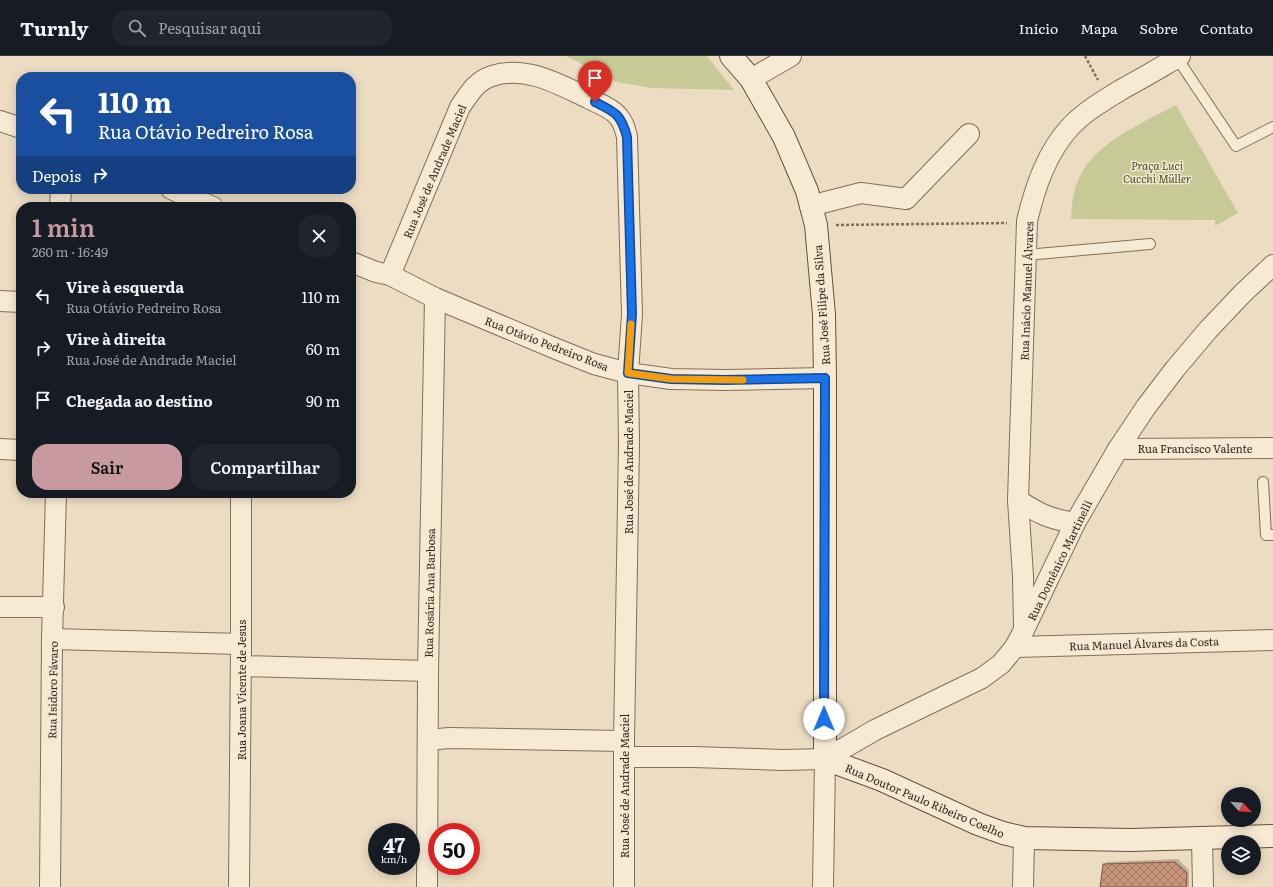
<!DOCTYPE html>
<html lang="pt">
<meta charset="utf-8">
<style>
:root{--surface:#171b24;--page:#20242c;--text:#f1f3f6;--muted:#9ea1a6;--line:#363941;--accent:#c69a9f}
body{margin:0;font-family:Literata,serif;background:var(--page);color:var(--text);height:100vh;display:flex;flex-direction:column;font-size:15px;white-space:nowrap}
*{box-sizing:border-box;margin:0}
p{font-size:13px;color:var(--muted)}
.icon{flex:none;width:22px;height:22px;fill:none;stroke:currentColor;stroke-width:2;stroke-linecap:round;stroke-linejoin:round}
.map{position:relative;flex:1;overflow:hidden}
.details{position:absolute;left:16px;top:146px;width:340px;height:296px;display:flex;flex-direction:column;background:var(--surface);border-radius:16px;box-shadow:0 2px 10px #0003}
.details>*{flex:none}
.guide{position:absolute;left:16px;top:16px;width:340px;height:122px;border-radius:16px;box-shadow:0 2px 10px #0003;background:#1a4fa0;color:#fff;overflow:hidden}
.needle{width:26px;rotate:116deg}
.tools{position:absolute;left:1221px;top:731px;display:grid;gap:8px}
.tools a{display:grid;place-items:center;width:40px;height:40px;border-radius:50%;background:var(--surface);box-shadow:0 2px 10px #0003;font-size:20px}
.speed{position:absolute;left:368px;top:767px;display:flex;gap:8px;font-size:20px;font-weight:700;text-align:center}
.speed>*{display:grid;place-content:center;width:52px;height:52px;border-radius:50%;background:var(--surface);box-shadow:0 2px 10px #0003;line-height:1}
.speed small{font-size:10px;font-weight:400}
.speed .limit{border:6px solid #d22;background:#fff;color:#111}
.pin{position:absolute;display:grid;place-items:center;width:34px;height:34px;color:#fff;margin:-41px -17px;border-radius:50% 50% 50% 0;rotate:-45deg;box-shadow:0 0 4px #0007}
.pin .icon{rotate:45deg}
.me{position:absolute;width:44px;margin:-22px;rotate:0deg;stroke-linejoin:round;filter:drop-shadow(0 0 3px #0008)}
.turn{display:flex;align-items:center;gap:14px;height:84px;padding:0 16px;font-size:18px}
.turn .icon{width:52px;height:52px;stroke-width:2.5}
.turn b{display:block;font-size:28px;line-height:34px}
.then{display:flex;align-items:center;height:38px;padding:0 16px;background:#0003;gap:8px;font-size:15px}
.round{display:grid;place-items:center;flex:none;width:42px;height:42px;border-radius:16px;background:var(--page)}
.summary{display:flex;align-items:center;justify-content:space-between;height:68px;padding:0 16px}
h1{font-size:24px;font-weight:600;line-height:30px;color:var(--accent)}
.button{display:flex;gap:8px;margin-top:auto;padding:8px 16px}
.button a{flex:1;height:46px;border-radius:16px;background:var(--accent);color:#111;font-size:16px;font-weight:600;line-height:46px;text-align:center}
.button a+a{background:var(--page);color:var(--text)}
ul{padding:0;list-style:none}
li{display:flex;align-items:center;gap:12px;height:52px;padding:0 16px}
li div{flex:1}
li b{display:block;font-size:15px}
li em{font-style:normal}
header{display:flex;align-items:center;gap:24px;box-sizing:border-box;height:56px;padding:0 20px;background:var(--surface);border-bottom:1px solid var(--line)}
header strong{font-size:19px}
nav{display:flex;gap:22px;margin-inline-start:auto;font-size:14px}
.search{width:280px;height:36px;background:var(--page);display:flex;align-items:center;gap:10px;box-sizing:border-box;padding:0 14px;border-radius:16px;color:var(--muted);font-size:15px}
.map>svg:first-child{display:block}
.park{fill:#c7c996}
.shadow{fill:#0003}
.building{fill:url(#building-cross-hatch);stroke:#835641}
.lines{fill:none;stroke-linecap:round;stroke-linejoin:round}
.lane-casing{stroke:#846d5a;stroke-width:12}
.street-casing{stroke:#846d5a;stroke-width:22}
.secondary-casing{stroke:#664e3d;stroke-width:24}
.path{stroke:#846d5a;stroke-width:2.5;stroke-dasharray:3 2;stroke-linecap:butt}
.lane{stroke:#f7ead4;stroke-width:10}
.street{stroke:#f7ead4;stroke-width:20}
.secondary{stroke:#f7ead4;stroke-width:22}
.route-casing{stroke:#114b97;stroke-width:10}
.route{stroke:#1a73e8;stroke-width:7}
.slow{stroke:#f59e0b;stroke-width:7}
.labels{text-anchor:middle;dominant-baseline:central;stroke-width:3;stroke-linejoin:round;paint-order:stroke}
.park-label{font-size:11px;font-style:italic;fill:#495025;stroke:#f4e7d1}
.street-label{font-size:11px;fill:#35271d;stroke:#f4e7d1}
</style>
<header>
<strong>Turnly</strong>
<div class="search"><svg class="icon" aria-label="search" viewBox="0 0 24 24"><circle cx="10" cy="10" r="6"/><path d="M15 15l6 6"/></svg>Pesquisar aqui</div>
<nav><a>Início</a><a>Mapa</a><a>Sobre</a><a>Contato</a></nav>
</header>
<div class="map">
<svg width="1273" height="831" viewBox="0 0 1273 831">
<defs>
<pattern id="building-cross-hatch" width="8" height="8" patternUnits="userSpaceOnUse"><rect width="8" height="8" fill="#c89479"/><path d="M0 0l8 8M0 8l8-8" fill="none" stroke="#a37963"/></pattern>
</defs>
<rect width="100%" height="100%" fill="#ecdcc2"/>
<g class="park">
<path d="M566,0h141l27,34 -82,-2 -35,-6z"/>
<path d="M1176,49l62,108 -23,13v-6l-144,-1c1,-10 1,-23 5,-33 13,-42 65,-62 100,-81z"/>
</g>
<path class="shadow" d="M1178,803l11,11v17h-88l3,-22 3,-3z"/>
<path class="building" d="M1175,806l12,11 -1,14h-86l3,-23z"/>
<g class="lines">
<defs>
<g id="lane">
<path d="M1177,2l59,88 37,-19"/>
<path d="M1026,199l124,-11"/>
<path d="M1263,426l3,53h7"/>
</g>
<g id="street">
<path d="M751,23l40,-23"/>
<path d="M0,65l21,7"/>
<path d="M171,133l42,18"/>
<path d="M810,150l51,-13 45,6 63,-65"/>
<path d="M60,151l1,-18"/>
<path d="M351,206l25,10 14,3 45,23 119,50 40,16 34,9 43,6 54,1 100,-2"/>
<path d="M390,219l70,-168c9,-13 16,-26 32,-31 34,-11 66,8 96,22 9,5 22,9 29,17 6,6 8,13 10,22l5,177 -4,59 1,71 -5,297v146"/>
<path d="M0,245l21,1"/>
<path d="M0,393l21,1"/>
<path d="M1118,393l155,-1"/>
<path d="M1018,444c21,14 32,19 57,23"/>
<path d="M0,551h54"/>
<path d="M1024,570l-1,-50 -5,-76 9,-279c8,-34 20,-70 45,-96 15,-15 34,-26 52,-37 19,-10 37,-21 56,-32"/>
<path d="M52,583l189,5"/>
<path d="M1015,591l258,-7"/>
<path d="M241,610l187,5"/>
<path d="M428,684l21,-2 175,3"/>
<path d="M625,701h68l90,3 42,-1 50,-29 107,-52 19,-14 14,-17 9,-17 51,-107 43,-74 28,-42 29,-38 33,-39 35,-37 30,-28"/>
<path d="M1202,783l1,48"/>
<path d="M50,831l2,-248 4,-146"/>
<path d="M239,831l2,-243v-151"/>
<path d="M427,831l1,-216 7,-373"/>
<path d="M823,831l2,-128"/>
<path d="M1023,831l1,-49"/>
</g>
<path id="secondary" d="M731,0l20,23 33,58 23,54 9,34 8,90 1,63v381l57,21 96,44 25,9 21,5 106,2 143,-4"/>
</defs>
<use href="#lane" class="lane-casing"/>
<use href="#street" class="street-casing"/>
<use href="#secondary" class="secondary-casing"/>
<g class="path">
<path d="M1085,0l13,24"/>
<path d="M836,169l171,-2"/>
</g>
<use href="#lane" class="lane"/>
<use href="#street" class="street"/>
<use href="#secondary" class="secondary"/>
</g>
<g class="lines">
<defs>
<path id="route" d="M595,46c20,10 26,12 32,35l5,177 -4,59 43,6 54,1 100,-2 -1,341"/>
</defs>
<use href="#route" class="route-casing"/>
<use href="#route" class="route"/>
<path class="slow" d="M631,268l-3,49 43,6 72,1"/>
</g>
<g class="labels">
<g class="park-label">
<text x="1157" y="109">Praça Luci<tspan x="1157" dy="13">Cucchi Müller</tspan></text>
</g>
<g class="street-label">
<text transform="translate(434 115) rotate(-67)">Rua José de Andrade Maciel</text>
<text transform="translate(1026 235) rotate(-88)">Rua Inácio Manuel Álvares</text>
<text transform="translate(821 249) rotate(-94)">Rua José Filipe da Silva</text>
<text transform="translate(547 287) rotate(21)">Rua Otávio Pedreiro Rosa</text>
<text x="1195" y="392">Rua Francisco Valente</text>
<text transform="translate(628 406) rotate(-90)">Rua José de Andrade Maciel</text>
<text transform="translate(1059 504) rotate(-64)">Rua Domênico Martinelli</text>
<text transform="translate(429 537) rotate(-89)">Rua Rosária Ana Barbosa</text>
<text transform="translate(1144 587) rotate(-2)">Rua Manuel Álvares da Costa</text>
<text transform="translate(52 634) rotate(-89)">Rua Isidoro Fávaro</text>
<text transform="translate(241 634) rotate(-90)">Rua Joana Vicente de Jesus</text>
<text transform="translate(624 730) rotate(-90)">Rua José de Andrade Maciel</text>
<text transform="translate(925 744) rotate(23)">Rua Doutor Paulo Ribeiro Coelho</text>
</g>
</g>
</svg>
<div class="tools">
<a><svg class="needle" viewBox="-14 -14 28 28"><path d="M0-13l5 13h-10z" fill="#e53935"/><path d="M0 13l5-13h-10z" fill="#9ea1a6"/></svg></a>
<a><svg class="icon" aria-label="layers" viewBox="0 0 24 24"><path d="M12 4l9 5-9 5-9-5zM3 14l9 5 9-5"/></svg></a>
</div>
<div class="speed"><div>47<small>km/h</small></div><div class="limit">50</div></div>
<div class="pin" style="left:595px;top:46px;background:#d93025"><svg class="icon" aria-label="arrive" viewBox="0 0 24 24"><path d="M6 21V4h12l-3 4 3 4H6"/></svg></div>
<svg class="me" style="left:824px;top:663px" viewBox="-20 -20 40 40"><circle r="19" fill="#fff"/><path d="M0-13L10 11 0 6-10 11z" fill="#1a73e8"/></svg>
<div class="guide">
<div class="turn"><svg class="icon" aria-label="left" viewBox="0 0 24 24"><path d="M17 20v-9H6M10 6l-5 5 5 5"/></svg><div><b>110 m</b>Rua Otávio Pedreiro Rosa</div></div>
<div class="then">Depois<svg class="icon" aria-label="right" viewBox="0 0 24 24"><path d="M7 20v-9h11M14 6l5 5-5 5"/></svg></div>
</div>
<section class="details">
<div class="summary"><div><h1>1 min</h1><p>260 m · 16:49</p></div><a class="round"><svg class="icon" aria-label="close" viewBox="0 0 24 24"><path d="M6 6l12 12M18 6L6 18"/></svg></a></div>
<ul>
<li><svg class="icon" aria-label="left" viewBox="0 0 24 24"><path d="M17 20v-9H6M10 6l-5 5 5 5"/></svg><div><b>Vire à esquerda</b><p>Rua Otávio Pedreiro Rosa</p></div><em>110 m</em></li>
<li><svg class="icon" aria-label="right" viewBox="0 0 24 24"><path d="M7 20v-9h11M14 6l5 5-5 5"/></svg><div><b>Vire à direita</b><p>Rua José de Andrade Maciel</p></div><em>60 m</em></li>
<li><svg class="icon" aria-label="arrive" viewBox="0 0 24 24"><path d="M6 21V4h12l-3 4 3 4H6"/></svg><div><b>Chegada ao destino</b></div><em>90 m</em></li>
</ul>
<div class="button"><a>Sair</a><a>Compartilhar</a></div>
</section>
</div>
